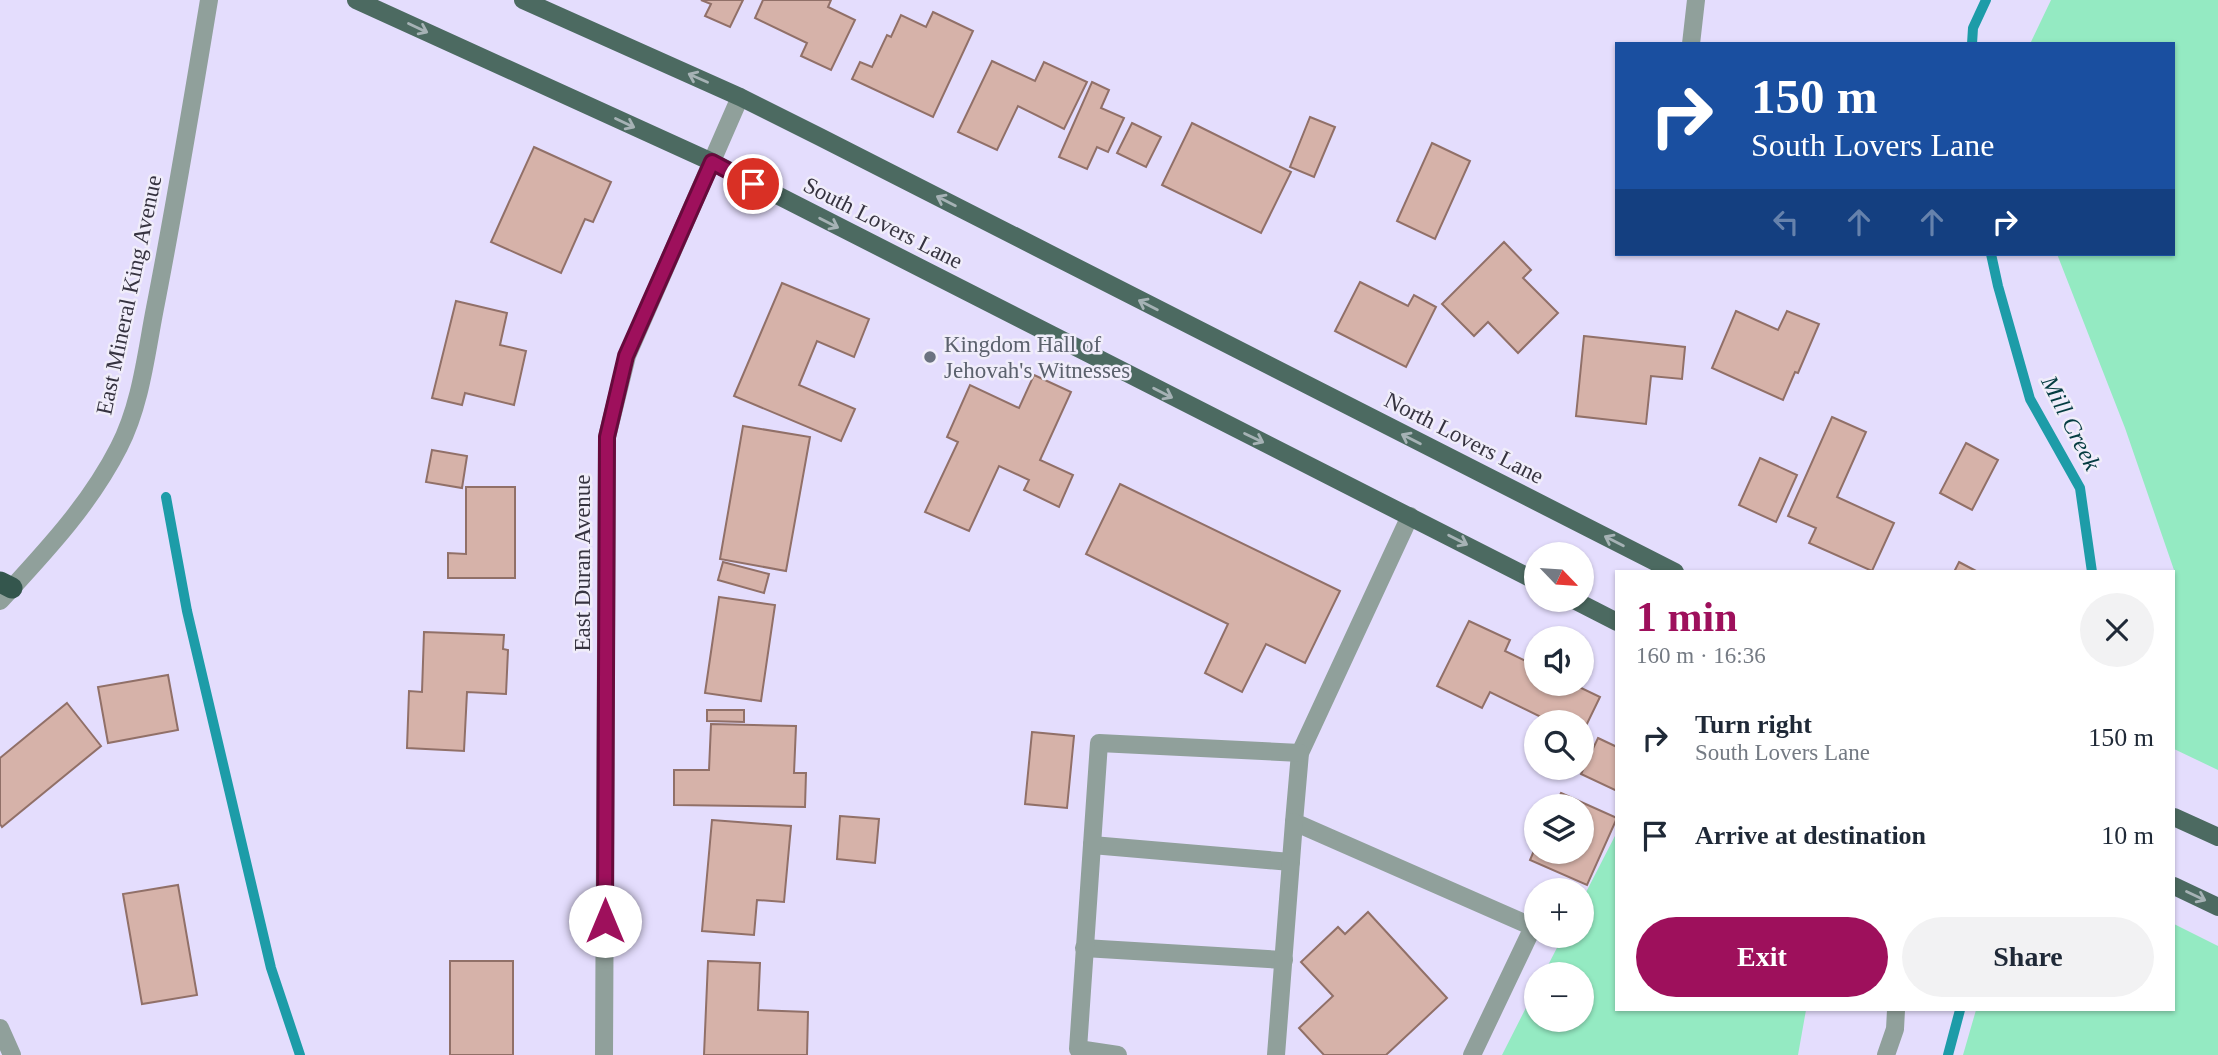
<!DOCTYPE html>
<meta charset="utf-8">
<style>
:root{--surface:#fff;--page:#f2f2f3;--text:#1f2937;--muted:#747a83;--accent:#9e105c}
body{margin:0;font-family:Georgia,serif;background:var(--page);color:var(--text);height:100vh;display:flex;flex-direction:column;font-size:26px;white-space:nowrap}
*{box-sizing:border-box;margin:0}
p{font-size:23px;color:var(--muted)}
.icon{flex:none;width:38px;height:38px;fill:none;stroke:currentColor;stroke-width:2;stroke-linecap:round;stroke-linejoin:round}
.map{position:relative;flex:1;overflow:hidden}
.details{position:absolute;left:1615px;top:570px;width:560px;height:441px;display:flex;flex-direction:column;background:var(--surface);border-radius:0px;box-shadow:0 2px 5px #0004}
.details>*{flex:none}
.guide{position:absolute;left:1615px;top:42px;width:560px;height:214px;border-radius:0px;box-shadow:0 2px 5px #0004;background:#1a4fa0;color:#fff;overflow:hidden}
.needle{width:46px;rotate:115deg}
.fabs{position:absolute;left:1524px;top:542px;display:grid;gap:14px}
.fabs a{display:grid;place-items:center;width:70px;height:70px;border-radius:50%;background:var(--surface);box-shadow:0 2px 5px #0004;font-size:35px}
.pin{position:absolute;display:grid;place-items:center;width:60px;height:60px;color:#fff;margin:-30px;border:4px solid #fff;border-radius:50%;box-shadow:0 2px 7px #0007}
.me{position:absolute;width:77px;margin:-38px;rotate:0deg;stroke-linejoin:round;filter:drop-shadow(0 0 5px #0008)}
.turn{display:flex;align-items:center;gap:24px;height:147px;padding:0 21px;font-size:32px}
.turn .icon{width:91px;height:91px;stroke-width:2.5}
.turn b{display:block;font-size:49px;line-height:60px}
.lanes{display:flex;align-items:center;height:66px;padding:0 21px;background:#0003;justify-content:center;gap:35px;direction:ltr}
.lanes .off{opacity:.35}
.round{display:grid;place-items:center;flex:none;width:74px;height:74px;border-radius:37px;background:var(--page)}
.head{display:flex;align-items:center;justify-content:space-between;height:119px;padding:0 21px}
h1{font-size:42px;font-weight:700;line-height:52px;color:var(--accent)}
.action{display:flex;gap:14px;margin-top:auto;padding:14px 21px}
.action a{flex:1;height:80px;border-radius:42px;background:var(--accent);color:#fff;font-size:28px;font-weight:700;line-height:80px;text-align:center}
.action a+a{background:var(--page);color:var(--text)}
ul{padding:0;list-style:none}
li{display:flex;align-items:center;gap:21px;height:98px;padding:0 21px}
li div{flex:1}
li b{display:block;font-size:26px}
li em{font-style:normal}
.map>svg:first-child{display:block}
.green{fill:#94eac2}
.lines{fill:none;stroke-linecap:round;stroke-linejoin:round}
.stream{stroke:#1d9ca8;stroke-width:10}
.building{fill:#d6b2a9;stroke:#917068;stroke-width:2}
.minor{stroke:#90a09b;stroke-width:18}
.major{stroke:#4c6a61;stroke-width:18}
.highway{stroke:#34564d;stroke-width:21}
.oneway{stroke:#a6b2b5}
.route-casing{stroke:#670a3c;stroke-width:18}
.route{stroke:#9e105c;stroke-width:12}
.worship-dot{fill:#6b7280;stroke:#f0edfa;stroke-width:2.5}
.labels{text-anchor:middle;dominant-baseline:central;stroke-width:5;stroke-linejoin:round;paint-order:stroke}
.street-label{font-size:23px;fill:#363340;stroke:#f0edfa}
.worship-label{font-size:23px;fill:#5b616d;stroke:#f0edfa;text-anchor:start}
.water-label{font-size:24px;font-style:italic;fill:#043c41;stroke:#f0edfa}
</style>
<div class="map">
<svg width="2218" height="1055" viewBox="0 0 2218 1055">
<rect width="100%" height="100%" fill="#e4ddfd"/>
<g class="green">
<path d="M2051,0h167v770l-44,-21v-179l-49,-142 -68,-174h117v-210h-144z"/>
<path d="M1617,832v178h189l-8,45h-296l34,-67v32h46v-45h-39l20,-39h19v-36z"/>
<path d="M2174,924l44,22v109h-255l13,-45h198z"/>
</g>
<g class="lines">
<g class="stream">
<path d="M1972,44l1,-16 13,-28"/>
<path d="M1991,254l7,32 32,113 50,89 12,84"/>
<path d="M166,497l21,114 84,357 29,87"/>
<path d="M1948,1055l12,-45"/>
</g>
</g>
<g class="building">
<path d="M701,0h42l-13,27 -25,-11 6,-12z"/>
<path d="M763,0h68l-3,7 27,13 -24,50 -30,-14 6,-13 -52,-25z"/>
<path d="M933,12l40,19 -40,86 -81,-38 8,-17 12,5 15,-32 4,2 10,-22 25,12z"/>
<path d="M992,61l43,20 9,-19 43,20 -23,47 -46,-23 -21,44 -39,-18z"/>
<path d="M1092,82l17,8 -8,18 23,10 -16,34 -11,-5 -10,22 -28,-12z"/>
<path d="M1310,117l25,10 -21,50 -24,-10z"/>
<path d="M1132,123l29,14 -15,30 -29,-14z"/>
<path d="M1192,123l99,49 -30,61 -99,-48z"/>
<path d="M1432,143l38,18 -35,78 -38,-18z"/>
<path d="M534,147l77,35 -18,40 -8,-3 -24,54 -70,-31z"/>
<path d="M1504,242l27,28 -8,8 35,35 -40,40 -30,-31 -14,14 -32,-32z"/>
<path d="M1360,282l48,24 6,-11 22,12 -30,60 -71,-36z"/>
<path d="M782,283l87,36 -15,38 -37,-16 -18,44 56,24 -14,32 -107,-45z"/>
<path d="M456,301l51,12 -7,32 26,6 -12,54 -49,-12 -3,12 -30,-7z"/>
<path d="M1736,311l42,19 9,-19 32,13 -21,49 -3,-1 -12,28 -71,-32z"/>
<path d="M1584,336l101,11 -3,32 -31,-3 -5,48 -70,-8z"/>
<path d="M1034,375l37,17 -31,68 33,15 -14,32 -35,-17 5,-10 -30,-14 -30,65 -44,-19 33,-70 -11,-5 23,-52 49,23z"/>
<path d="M1832,417l34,15 -29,65 57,26 -22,48 -63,-28 7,-15 -28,-12z"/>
<path d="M743,426l67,11 -24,134 -66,-12z"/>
<path d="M1966,443l32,17 -26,50 -32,-17z"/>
<path d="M432,450l35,6 -5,32 -36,-6z"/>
<path d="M1760,458l37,17 -21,47 -37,-17z"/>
<path d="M1120,484l220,107 -35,72 -39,-19 -24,48 -37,-19 23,-49 -142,-70z"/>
<path d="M466,487h49v91h-67v-25l18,1z"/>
<path d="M723,562l46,12 -5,19 -46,-13z"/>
<path d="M1959,562l19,10h-24z"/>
<path d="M719,597l56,8 -14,96 -56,-8z"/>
<path d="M1469,621l41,19 -5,11 31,15v18h37l27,13 -18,37v-11h-29l-63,-31 -8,16 -45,-22z"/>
<path d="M424,632l80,3 -1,14 5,1 -2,44 -39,-2 -3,59 -57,-3 2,-57 13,1z"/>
<path d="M168,675l10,55 -70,13 -10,-56z"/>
<path d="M67,703l34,43 -99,81 -2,-3v-66z"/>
<path d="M707,710h37v12l-37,-1z"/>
<path d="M711,724l85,2 -2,47h12l-1,34 -131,-2v-35h35z"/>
<path d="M1032,732l42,4 -7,72 -42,-4z"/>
<path d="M1598,738l19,9v44l-36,-17z"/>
<path d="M1561,793l56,25 -30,67 -57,-25 6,-14v6h46v-45h-28z"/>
<path d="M840,816l39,3 -4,44 -38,-4z"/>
<path d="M712,820l79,6 -7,76 -27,-2 -3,35 -52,-4z"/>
<path d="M178,885l19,110 -55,9 -19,-110z"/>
<path d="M1368,912l79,86 -61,57h-62l-25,-27 34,-32 -32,-34 37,-35 7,7z"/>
<rect x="450" y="961" width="63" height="94"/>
<path d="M708,961l52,2 -2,47 50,2 -1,43h-103z"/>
</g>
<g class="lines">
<g class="minor">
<path d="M1691,44l5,-44"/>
<path d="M1410,516l-110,237 -6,69 239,105 -61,128"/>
<path d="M0,601c44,-48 89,-95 119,-154 22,-43 27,-93 36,-139 20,-102 37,-205 54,-308"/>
<path d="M1092,845l199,17"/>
<path d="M1084,948l200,12"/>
<path d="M0,1028l12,27"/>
<path d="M604,1055l3,-618 20,-81 113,-259"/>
<path d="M1118,1055l-40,-6 21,-306 201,10"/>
<path d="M1276,1055l18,-233"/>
<path d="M1886,1055l9,-26 1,-19"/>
</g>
<g class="major">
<path d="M356,0l356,162 824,419"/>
<path d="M523,0l217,97 80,40 855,435"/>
<path d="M1574,600l43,22"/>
<path d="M2174,817l44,20"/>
<path d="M2174,886l44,21"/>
</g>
<path class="highway" d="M0,582l12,6"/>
</g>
<defs><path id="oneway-shaft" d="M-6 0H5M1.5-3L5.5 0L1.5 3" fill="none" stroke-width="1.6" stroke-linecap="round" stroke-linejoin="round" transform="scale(1.75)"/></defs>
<g class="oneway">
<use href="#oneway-shaft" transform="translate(418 28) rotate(25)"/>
<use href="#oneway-shaft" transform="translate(698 78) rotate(-156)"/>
<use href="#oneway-shaft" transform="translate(625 123) rotate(25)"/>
<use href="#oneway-shaft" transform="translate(946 201) rotate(-153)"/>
<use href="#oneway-shaft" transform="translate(829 223) rotate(27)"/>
<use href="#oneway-shaft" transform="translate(1148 305) rotate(-153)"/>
<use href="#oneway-shaft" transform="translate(1163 393) rotate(27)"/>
<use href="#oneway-shaft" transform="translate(1254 438) rotate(26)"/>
<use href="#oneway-shaft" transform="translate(1411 439) rotate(-153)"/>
<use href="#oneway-shaft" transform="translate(1458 540) rotate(27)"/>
<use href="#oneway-shaft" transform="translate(1614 541) rotate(-153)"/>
<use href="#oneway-shaft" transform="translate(2196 896) rotate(25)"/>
</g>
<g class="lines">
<defs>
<path id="route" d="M605,921l2,-484 19,-81 86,-194 41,22"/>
</defs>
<use href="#route" class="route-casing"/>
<use href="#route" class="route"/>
</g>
<circle class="worship-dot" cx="930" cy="357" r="7"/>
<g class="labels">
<g class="street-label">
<text transform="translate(883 223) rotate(27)">South Lovers Lane</text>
<text transform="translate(129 295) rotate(-78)">East Mineral King Avenue</text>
<text transform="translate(1464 438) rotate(27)">North Lovers Lane</text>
<text transform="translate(582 563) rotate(-90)">East Duran Avenue</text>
</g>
<g class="worship-label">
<text x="944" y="344">Kingdom Hall of<tspan x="944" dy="26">Jehovah's Witnesses</tspan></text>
</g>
<g class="water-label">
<text transform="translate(2071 423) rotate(63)">Mill Creek</text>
</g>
</g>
</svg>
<div class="fabs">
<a><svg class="needle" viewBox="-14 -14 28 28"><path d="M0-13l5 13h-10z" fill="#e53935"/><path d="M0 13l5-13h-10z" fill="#747a83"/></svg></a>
<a><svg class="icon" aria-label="sound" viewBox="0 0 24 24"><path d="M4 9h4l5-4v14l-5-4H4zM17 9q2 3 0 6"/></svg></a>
<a><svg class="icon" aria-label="search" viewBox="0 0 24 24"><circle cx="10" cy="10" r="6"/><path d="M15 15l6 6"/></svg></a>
<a><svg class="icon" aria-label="layers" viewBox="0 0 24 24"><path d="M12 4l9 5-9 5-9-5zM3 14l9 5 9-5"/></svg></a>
<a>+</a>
<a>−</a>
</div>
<div class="pin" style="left:753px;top:184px;background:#d93025"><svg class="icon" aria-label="arrive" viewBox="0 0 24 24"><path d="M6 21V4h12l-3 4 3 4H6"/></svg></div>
<svg class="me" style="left:605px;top:921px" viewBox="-20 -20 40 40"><circle r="19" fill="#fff"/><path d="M0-13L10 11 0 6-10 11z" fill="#9e105c"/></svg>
<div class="guide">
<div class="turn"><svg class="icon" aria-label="right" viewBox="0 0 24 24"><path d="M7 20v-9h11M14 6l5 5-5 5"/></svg><div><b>150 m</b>South Lovers Lane</div></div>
<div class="lanes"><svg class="icon off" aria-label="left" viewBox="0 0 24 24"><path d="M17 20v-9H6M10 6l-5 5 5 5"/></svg><svg class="icon off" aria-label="ahead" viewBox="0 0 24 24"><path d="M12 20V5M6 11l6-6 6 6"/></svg><svg class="icon off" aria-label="ahead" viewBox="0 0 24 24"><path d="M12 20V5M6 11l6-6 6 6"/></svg><svg class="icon" aria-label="right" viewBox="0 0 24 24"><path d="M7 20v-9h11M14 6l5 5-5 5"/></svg></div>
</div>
<section class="details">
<div class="head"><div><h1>1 min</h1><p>160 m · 16:36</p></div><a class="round"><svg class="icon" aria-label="close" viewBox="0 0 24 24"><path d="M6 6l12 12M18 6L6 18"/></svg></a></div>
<ul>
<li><svg class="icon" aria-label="right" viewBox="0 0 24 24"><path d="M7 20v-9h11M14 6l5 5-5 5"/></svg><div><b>Turn right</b><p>South Lovers Lane</p></div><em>150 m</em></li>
<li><svg class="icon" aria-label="arrive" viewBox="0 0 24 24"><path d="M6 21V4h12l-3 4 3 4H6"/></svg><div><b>Arrive at destination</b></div><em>10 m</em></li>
</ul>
<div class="action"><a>Exit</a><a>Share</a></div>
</section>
</div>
